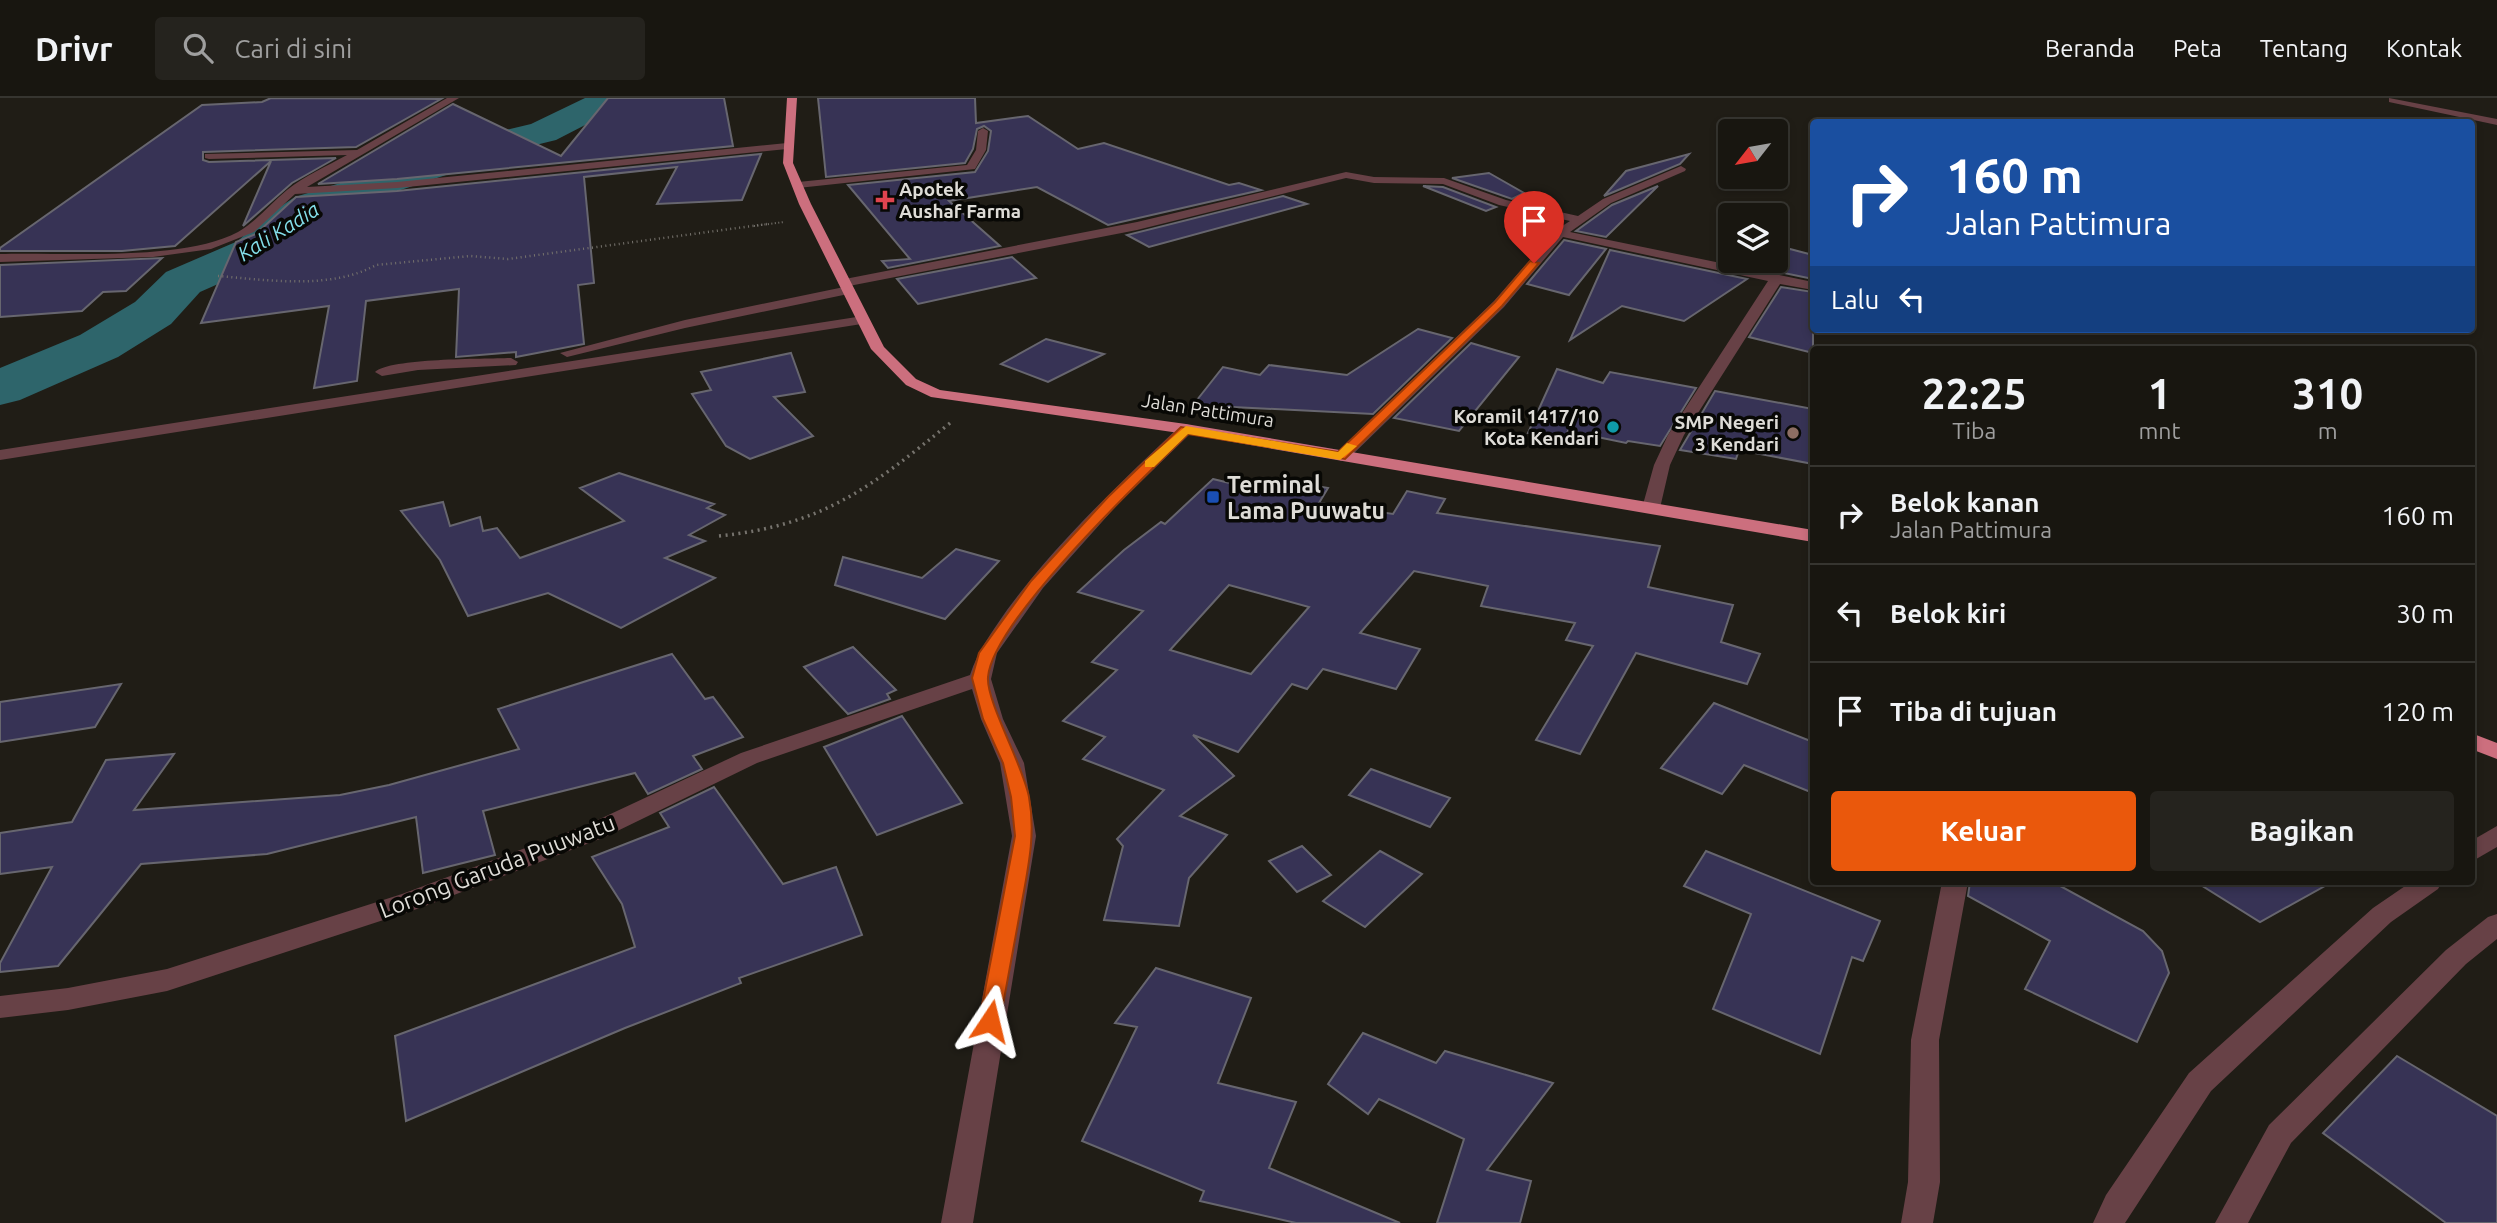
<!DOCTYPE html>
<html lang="id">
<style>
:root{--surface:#181610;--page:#25231e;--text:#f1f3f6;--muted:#9f9f9f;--line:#363530;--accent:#ea580c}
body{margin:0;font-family:Ubuntu,sans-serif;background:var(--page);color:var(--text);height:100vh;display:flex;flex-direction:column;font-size:26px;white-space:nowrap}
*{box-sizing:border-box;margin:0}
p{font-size:23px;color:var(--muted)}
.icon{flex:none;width:38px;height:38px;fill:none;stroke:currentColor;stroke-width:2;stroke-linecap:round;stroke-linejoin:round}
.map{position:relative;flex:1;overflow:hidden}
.side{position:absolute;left:1810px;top:248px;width:665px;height:539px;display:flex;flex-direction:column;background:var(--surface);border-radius:7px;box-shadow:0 4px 10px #0003,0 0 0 2px var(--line)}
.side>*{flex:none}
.banner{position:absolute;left:1810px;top:21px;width:665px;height:214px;border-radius:7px;box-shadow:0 4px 10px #0003,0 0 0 2px var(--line);background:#1a4fa0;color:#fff;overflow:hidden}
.needle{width:46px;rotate:239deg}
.controls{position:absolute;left:1718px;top:21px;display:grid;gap:14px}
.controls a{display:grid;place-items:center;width:70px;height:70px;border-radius:7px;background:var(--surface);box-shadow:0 4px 10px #0003,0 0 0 2px var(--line);font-size:35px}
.pin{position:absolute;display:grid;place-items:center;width:60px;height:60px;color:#fff;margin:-72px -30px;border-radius:50% 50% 50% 0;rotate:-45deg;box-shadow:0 0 7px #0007}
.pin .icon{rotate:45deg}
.me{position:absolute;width:77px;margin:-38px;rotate:10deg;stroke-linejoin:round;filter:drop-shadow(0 0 5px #0008)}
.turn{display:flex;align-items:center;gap:24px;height:147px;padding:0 21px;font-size:32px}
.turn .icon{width:91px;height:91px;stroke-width:2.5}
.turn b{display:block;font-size:49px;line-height:60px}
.then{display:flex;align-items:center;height:66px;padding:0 21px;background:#0003;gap:14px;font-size:26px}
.eta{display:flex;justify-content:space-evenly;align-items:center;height:119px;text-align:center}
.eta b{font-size:42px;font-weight:600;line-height:49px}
.cta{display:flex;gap:14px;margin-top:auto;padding:14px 21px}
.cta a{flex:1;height:80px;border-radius:7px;background:var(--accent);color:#fff;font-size:28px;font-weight:600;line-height:80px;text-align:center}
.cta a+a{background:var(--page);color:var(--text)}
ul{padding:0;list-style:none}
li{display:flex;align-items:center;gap:21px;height:98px;padding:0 21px;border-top:2px solid var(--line)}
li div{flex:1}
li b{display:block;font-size:26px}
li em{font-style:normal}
header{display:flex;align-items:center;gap:42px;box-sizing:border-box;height:98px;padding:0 35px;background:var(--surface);border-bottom:2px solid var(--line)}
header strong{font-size:33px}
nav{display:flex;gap:38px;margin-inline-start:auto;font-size:24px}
.search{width:490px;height:63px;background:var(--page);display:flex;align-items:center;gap:18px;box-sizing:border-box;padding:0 24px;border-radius:7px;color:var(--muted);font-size:26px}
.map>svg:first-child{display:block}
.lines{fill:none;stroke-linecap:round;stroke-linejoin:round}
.river{fill:#2e656b;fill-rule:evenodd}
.building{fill:#373355;stroke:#67666f;stroke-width:2;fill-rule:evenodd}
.path-far2{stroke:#76736d;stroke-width:2;stroke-dasharray:1 2.5;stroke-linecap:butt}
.path-far1{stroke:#76736d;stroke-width:2.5;stroke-dasharray:1 3.5;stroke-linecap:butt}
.path{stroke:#76736d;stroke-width:3.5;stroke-dasharray:2 4.5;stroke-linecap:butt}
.minor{fill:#674146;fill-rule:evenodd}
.highway{fill:#cc6f7e;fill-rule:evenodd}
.route{fill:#ea580c;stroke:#983908;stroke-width:2}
.slow{fill:#f59e0b}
.health-dot{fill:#e0444e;stroke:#080805;stroke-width:2.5}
.culture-dot{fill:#0f9aa8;stroke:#080805;stroke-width:2.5}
.education-dot{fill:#8d6e63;stroke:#080805;stroke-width:2.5}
.transit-dot{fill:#1a4fb4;stroke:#080805;stroke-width:2.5}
.labels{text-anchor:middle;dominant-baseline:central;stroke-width:7;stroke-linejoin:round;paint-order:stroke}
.far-poi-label{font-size:19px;font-weight:bold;fill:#dedcd7;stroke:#080805;text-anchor:end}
.far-street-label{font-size:19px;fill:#dedcd7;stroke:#080805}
.far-water-label{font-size:21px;font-style:italic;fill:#83dee9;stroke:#080805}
.poi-label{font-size:23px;font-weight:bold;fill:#dedcd7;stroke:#080805;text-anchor:start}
.street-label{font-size:23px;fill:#dedcd7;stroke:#080805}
</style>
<header>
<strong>Drivr</strong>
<div class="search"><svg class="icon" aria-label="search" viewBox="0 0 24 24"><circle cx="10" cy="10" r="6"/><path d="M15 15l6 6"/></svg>Cari di sini</div>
<nav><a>Beranda</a><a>Peta</a><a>Tentang</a><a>Kontak</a></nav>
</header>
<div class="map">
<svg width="2497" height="1125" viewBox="0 0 2497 1125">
<rect width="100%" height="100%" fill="#201d16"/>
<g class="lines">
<path class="river" d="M585,0h44l-5,7 -68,35 -98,24 -12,11 -121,40 -34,22 -21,24 -70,31 -29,32 -53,33 -98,43 -20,5v-37l80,-33 55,-33 31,-30 72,-31 23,-22 34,-22 123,-38 12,-11 101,-24z"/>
</g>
<g class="building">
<path d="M271,0l170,1 -85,48 -153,5v8l6,2 127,-4 -44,25 -49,43 28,-65 -96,85 -53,5h-122v-3l202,-143 60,-3z"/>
<path d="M608,0h116l9,48 -336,33 -79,5 135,-80 108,52z"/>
<path d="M818,0h157l1,25 52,-7 50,33 26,-6 125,42 10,-2 22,7 -153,35 -71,-38 -88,14 51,45 -112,22 -6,-7 28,-2 -62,-74 127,-13 13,-21 3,-20 -7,-5 -7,3 -4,20 -8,14 -139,14z"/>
<path d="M761,56l-19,46 -85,4 20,-37 -93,10 10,106 -16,2 6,59 -68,13v-5l-60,5 3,-68 -93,12 -9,80 -43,7 15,-82 -128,17 35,-81 20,-8 40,-37 101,-6z"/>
<path d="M1689,56l-9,10 -76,32 22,-25z"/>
<path d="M1489,75l35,20 -12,6 -60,-21z"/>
<path d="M1423,88l20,1 53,20 -10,4z"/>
<path d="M1658,88l-52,51 -30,-6 36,-26z"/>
<path d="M1283,98l24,8 -158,43 -22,-12z"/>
<path d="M1564,142l42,9 -37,46 -42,-11z"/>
<path d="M1790,151l23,6v24l-43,-9 6,-13z"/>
<path d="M1610,152l137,29 -63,42 -62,-15 -52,34z"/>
<path d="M1012,159l24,21 -118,26 -21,-25z"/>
<path d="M162,160l-36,33 -23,1 -21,19 -82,6v-52z"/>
<path d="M1781,189l32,5v61l-64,-16z"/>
<path d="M1418,231l34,9 -79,76 -180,-9 30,-38 37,8 9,-10 78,10z"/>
<path d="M1046,241l58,15 -56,28 -47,-18z"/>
<path d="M1471,245l48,14 -60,74 -65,-13z"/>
<path d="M791,255l14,39 -31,5 39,39 -63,23 -24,-13 -34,-52 19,-4 -10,-18z"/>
<path d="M1557,271l46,14 7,-11 86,16 -36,58 -32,-5 -2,2 -58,-12 -4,8 -36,-6z"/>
<path d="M1715,293l98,18v55l-74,-14 -3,9 -56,-9z"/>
<path d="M619,375l95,31 -7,4 18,7 -36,20 16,6 -40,17 50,20 -94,50 -73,-35 -80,23 -28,-56 -39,-49 42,-9 7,24 30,-9 3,14 14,-3 23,30 104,-37 -44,-33z"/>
<path d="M1213,381l54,13 8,-13 53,9 -9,15 74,11 14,-23 38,8 -8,14 223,33 -12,41 85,18 -12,37 39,12 -13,30 -111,-31 -56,101 -44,-14 57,-94 -27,-6 9,-17 -94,-17 7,-20 -74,-15 -54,62 60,16 -24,40 -73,-20 -16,20 -15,-5 -54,68 -45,-17 41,41 -54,40 47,19 -38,43 -10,48 -75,-6 19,-74 -6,-7 47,-49 -81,-31 22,-22 -42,-16 54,-51 -25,-8 51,-51 -65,-19 46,-42 37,-28 4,2zM1229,487l80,22 -58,67 -81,-24z"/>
<path d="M956,451l43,12 -54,58 -110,-34 8,-28 79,21z"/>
<path d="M853,549l43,43 -9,4 3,5 -42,15 -44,-47z"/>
<path d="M672,556l33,45 8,-2 30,40 -50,19 9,13 -54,25 -13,-21 -152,38 12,44 -72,18 -7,-56 -149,37 -126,10 -83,102 -58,6v-9l52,-96 -52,7v-41l72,-11 34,-62 68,-6 -40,56 206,-15 49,-10 130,-36 -21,-40z"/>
<path d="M121,586l-26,43 -95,15v-40z"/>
<path d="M1714,605l99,39v51l-69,-28 -22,29 -61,-26z"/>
<path d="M902,618l60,87 -85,32 -53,-88z"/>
<path d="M1371,671l79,29 -20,29 -81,-32z"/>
<path d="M714,689l69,97 53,-17 26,68 -123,43 2,5 -116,45 -219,93 -11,-85 240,-89 -13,-43 -30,-47 77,-30 -9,-14z"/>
<path d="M1302,748l29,29 -34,17 -28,-31z"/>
<path d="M1380,753l42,23 -57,53 -42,-26z"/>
<path d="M1706,753l174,70 -17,40 -11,-4 -32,97 -107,-45 38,-95 -67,-28z"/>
<path d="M1970,784h83l90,49 19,20 7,22 -32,69 -112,-53 25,-48 -82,-45z"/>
<path d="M2196,784h136l-72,40z"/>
<path d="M1156,870l95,30 -33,85 78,19 -27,66 131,55h-104l-96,-22 4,-10 -122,-50 55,-114 -22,-4z"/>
<path d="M1363,935l73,30 9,-12 108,32 -66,87 44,11 -11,42h-83l27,-84 -85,-40 -11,15 -40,-30z"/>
<path d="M2397,958l100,60v107h-51l-123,-90z"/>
</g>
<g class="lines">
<path class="path-far2" d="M754,128l30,-4"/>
<path class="path-far1" d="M218,178c49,4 113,14 158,-11l94,-9 38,3 259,-35"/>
<path class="path" d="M719,438c105,-11 152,-49 231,-113"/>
<g class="minor">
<path d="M447,0h12l-152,89 90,-5 390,-39 5,3 -5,3 -390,39 -102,6 -41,38 -43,17 -58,8 -153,5v-8c65,-2 181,8 238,-22 19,-11 32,-28 49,-42 17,-14 40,-24 60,-35l-138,4 -4,-1v-4l152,-4z"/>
<path d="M2389,0l108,21v6l-108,-23z"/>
<path d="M983,30l5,3 -2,19 -11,19 -177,19 -6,-3 6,-3 169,-17 9,-15 2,-19z"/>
<path d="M1681,68l5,3 -1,2 -74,32 -41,29 243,50v8l-33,-6 -96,151 -14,30 -10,43 -9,5 -9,-5 12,-43 14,-30 100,-154 -205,-44 -59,70 -157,153 -6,1 -8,-5 161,-155 62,-71 14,-9 -71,-16 -56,-21 -69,-1 -28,-5 -209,52 -288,56 6,4 -2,3 -168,35 -118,29 -7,-4 125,-33 159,-33 -6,-4 7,-4 292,-57 209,-50 28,5 70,1 62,22 72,16 25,-17z"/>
<path d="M863,218l5,1v6l-868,137v-10z"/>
<path d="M511,260l7,4 -2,3 -98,5 -36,6 -7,-4c15,-14 111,-13 136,-14z"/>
<path d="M1186,326l6,2v6l-74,72 -75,84 -46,65 -6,26 12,40 21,44 12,73 -63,387h-32l71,-387 -12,-73 -19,-44 -9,-30 -215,74 -152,74 -185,71 -253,83 -99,19 -68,8v-22l68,-8 99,-19 235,-75 185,-69 154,-72 229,-78c8,-25 22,-43 37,-65 50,-68 112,-126 173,-184z"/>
<path d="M2497,728v21l-26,15v-21z"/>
<path d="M1942,784h26l-29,158 1,142 -7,41h-32l7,-41 3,-142z"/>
<path d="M2411,784h31l-4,7 -47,33 -180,169 -86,132h-32l13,-28 83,-122 184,-165z"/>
<path d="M2497,816v25l-31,25 -175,179 -43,80h-33l54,-98 177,-175 42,-33z"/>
</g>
<g class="highway">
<path d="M787,0h10l-4,65 18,41 73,143 32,32 24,11 246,34 627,106v12l-627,-108 -255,-37 -25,-12 -35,-36 -72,-145 -16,-41z"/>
<path d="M2471,635l26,10v16l-26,-10z"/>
</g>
</g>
<path class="route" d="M1530,163l9,2 -37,43 -157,153 -157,-25c-44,43 -195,186 -200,243 -2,24 35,88 41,120 7,37 -1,72 -8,110 -7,38 -14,76 -21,114l-3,6 -7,3 -8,-3 -3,-6 36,-185 -4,-39 -8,-34 -20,-44 -11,-41 7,-25 52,-72 77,-84 73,-70 157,25 157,-150z"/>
<path class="slow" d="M1186,328l152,26 9,-9 10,3 -17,14 -152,-26 -34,33h-9v-6z"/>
<path class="health-dot" d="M881.5 91.5h7v7h7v7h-7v7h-7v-7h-7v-7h7z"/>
<circle class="culture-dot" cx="1613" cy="329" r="7"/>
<circle class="education-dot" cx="1793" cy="335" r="7"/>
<rect class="transit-dot" x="1206" y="392" width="14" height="14" rx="3.5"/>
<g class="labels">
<g class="far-poi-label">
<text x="899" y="91" text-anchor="start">Apotek<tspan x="899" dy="22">Aushaf Farma</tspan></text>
<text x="1599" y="318">Koramil 1417/10<tspan x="1599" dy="22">Kota Kendari</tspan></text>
<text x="1779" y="324">SMP Negeri<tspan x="1779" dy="22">3 Kendari</tspan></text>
</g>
<g class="far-street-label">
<text transform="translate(1208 312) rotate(9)">Jalan Pattimura</text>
</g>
<g class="far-water-label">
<text transform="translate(278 133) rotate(-32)">Kali Kadia</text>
</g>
<g class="poi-label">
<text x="1227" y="386">Terminal<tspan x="1227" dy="26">Lama Puuwatu</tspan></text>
</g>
<g class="street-label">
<text transform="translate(497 768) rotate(-21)">Lorong Garuda Puuwatu</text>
</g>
</g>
</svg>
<div class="controls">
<a><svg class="needle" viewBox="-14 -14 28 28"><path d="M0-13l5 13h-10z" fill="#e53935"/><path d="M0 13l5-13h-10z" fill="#9f9f9f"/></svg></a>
<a><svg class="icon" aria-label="layers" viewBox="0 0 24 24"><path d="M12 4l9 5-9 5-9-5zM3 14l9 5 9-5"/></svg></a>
</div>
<div class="pin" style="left:1534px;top:165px;background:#d93025"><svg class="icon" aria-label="arrive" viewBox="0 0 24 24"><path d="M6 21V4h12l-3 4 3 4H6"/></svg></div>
<svg class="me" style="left:990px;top:923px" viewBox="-20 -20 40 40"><path d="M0-17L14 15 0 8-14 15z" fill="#ea580c" stroke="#fff" stroke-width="4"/></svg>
<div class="banner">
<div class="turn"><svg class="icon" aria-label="right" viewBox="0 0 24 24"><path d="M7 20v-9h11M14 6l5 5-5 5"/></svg><div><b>160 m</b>Jalan Pattimura</div></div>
<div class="then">Lalu<svg class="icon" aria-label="left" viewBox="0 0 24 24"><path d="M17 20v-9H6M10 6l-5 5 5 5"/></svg></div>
</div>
<section class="side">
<div class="eta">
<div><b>22:25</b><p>Tiba</p></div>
<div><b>1</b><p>mnt</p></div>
<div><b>310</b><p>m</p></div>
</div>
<ul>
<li><svg class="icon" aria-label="right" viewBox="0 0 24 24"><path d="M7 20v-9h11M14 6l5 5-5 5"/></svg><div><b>Belok kanan</b><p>Jalan Pattimura</p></div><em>160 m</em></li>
<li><svg class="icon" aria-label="left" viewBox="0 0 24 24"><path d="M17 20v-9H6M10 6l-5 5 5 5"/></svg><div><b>Belok kiri</b></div><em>30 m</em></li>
<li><svg class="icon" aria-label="arrive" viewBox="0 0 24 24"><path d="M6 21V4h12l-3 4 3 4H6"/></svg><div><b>Tiba di tujuan</b></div><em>120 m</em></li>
</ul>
<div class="cta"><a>Keluar</a><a>Bagikan</a></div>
</section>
</div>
